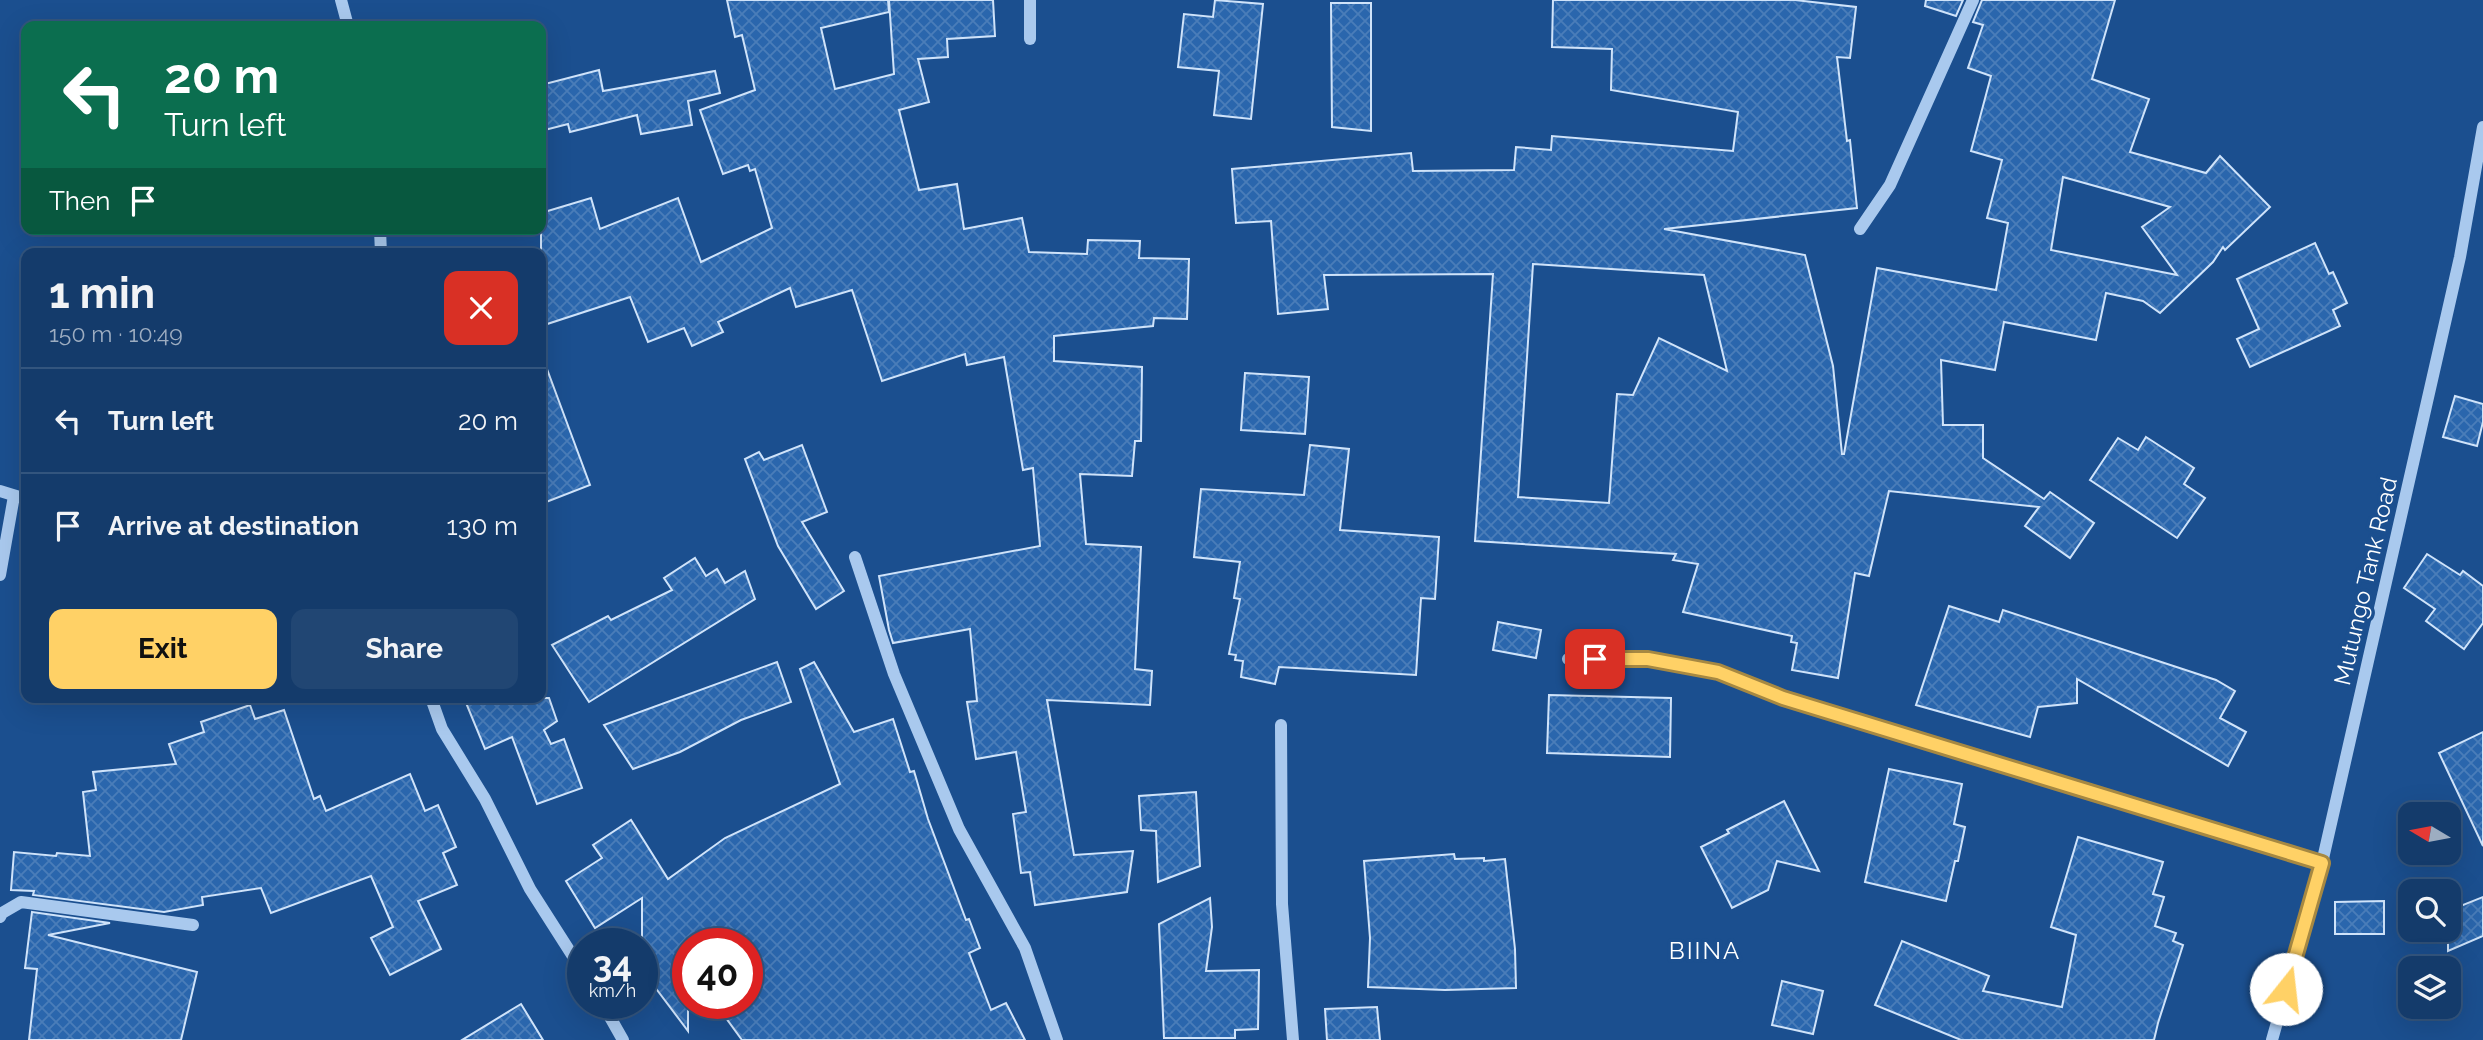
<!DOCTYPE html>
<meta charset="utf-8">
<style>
:root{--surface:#143b6b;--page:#214673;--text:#f1f3f6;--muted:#9dadc1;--line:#33557e;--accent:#ffd166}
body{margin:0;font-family:Raleway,sans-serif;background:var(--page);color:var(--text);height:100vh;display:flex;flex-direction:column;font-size:26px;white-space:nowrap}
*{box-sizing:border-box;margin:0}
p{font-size:23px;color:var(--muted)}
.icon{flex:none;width:38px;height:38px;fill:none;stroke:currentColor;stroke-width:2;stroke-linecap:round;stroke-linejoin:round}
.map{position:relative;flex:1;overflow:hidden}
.details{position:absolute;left:21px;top:248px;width:525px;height:455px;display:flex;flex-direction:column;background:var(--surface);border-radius:14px;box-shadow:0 7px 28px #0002,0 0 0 2px var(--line)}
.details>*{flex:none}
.banner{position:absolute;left:21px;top:21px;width:525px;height:214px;border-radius:14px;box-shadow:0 7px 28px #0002,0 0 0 2px var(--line);background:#0b6e4f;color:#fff;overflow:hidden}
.needle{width:46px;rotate:280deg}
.buttons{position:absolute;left:2398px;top:802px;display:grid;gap:14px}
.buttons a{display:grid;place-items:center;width:63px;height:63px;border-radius:14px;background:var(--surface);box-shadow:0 7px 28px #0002,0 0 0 2px var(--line);font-size:35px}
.speed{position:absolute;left:567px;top:928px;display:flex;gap:14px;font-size:35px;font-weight:700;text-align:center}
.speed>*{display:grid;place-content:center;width:91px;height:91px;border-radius:50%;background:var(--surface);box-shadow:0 7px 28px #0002,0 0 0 2px var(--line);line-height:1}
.speed small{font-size:18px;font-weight:400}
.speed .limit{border:10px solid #d22;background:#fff;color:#111}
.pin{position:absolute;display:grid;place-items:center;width:60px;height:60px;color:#fff;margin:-30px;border-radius:14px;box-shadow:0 4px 10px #0006}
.me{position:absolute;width:77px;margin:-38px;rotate:16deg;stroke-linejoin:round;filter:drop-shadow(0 0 5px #0008)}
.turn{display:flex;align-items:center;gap:24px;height:147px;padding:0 28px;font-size:32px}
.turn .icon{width:91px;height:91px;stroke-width:2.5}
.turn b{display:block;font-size:49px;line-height:60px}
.then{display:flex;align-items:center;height:66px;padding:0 28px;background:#0003;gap:14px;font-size:26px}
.round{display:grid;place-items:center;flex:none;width:74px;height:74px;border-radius:14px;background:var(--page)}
.summary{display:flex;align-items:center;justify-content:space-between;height:119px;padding:0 28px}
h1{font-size:42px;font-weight:700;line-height:52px}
.cta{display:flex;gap:14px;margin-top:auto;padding:14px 28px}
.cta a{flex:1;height:80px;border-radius:14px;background:var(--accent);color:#111;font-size:28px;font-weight:700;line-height:80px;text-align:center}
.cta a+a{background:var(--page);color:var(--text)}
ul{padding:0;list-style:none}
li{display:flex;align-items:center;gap:21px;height:105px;padding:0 28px;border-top:2px solid var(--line)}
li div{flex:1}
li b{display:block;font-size:26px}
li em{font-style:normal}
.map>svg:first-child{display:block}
.building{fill:url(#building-cross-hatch);stroke:#cfe3fa;stroke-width:2;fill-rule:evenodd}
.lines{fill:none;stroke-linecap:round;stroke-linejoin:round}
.minor{stroke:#a9c9ee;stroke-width:12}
.route-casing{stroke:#a68842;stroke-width:18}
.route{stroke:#ffd166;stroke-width:12}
.labels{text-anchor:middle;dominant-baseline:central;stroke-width:7;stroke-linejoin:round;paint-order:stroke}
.street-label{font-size:23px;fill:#fff;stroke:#1b4f8f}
.neighbourhood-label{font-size:24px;letter-spacing:2px;fill:#fff;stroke:#1b4f8f}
</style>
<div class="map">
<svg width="2483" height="1040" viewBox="0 0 2483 1040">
<defs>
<pattern id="building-cross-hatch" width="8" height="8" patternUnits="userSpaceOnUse" patternTransform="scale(1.75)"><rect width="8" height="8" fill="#2a66ad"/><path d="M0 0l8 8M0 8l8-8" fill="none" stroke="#4a7db9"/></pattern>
</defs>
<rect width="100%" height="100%" fill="#1b4f8f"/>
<g class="building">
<path d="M727,0h161l1,12 -68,16 14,61 59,-15 -5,-74h104l2,36 -48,3 1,18 -30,2 11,43 -30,8 20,80 38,-6 7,45 58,-11 7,34 58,2 1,-14 52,1 -1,17 50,1 -2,60 -33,-1 -1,8 -99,10v25l88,6 -1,74h-6l-3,35 -52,-2 6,70 55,3 -6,122 17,2 -2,34 -103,-5 27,155 59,-4 -6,41 -92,13 -5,-33 -9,1 -8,-59 13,-2 -10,-60 -40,7 -9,-57 10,-1 -7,-72 -77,14 -4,-13 -10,-54 161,-30 -7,-78 -10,2 -19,-113 -37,8 -2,-11 -83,27 -30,-91 -56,17 -6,-19 -72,34 5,10 -31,14 -8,-18 -36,14 -18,-45 -89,29v-113l50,-15 9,31 78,-31 23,64 71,-34 -17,-59 -5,2 -2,-6 -25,9 -23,-64 55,-20 -13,-55 -7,2z"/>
<path d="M1215,0l48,4 -12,115 -37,-4 5,-44 -41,-4 6,-53 29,3z"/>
<path d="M1553,0h242l61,7 -6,51 -13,-1 10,84 3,-1 7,68 -193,21 141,26 28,111 9,88h2l33,-186 119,22 12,-67 -21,-5 15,-58 -31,-9 20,-75 -23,-8 15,-43 -10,-3 9,-22h133l-23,79 57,20 -19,53 76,21 14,-17 50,51 -45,43 -2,-3 -10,15 -53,51 -17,-12 -37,-8 -10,47 -92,-18 -9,48 -54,-10 2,65h40v33l61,41 6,-7 44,31 -24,35 -45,-32 14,-19 -150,-16 -20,85 -14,-3 -17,105 -46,-8 5,-27 -6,-1 1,-6 -109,-24 15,-48 -25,-4 3,-6 -201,-13 18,-267 -169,1 4,34 -50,5 -7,-93 -35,2 -4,-54 179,-16 2,18 101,-1 2,-23 35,3 1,-14 181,15 5,-39 -127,-22 1,-41 -60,-2zM2063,177l107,30 -28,20 35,48 -126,-25zM1533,264l171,11 23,96 -68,-33 -26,57 -16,-1 -8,109 -91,-6z"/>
<path d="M1926,0h37l-7,16 -31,-10z"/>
<path d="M1331,3h40v128l-39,-4z"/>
<path d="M599,70l4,21 112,-20 5,22 -32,8 4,24 -51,9 -4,-19 -67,17 -2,-8 -27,7v-46z"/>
<path d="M2315,243l14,31 4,-2 14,31 -14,7 7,16 -90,41 -13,-28 22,-10 -22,-50z"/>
<path d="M544,361l46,124 -49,19v-142z"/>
<path d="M1245,373l64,4 -4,57 -64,-4z"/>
<path d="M2455,396l28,8v18l-6,24 -34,-9z"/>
<path d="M2146,437l48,31 -10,16 21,14 -28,40 -87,-58 28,-42 20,12z"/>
<path d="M802,445l25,67 -25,10 42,69 -28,18 -38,-63 -33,-87 14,-7 5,8z"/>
<path d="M1310,445l39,4 -9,81 99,7 -4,62 -14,-1 -5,77 -137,-8 -4,17 -34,-7 2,-16 -8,-1 1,-5 -7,-1 11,-55 -6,-1 6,-36 -46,-5 7,-68 103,6z"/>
<path d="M2427,554l33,21 3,-4 20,15v37l-19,26 -38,-28 9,-12 -31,-21z"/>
<path d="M695,558l11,18 11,-7 8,14 20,-12 10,28 -166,103 -37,-57 56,-29 3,4 61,-30 -8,-12z"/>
<path d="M1949,606l50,16 4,-12 213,70 19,11 -15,27 26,14 -18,34 -151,-87v24l-39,4 -8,30 -114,-32z"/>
<path d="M1498,622l43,8 -5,28 -43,-8z"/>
<path d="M777,662l14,40 -50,18 -61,32 -47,17 -29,-44z"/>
<path d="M814,662l40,70 39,-13 17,53 4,-1 14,48 38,101 3,-1 11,29 -11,5 22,57 15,-7 19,37h-283l-27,-37h32v-60h-59v88l-46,-61v-72l-47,30 -29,-47 36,-23 -9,-13 38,-25 37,59 57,-41 115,-54 -40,-115z"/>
<path d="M1549,695l122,3 -1,59 -123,-4z"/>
<path d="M464,698h85l8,23 -13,9 7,14 13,-5 18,49 -45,16 -25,-67 -27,12z"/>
<path d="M250,705l5,14 29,-9 30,89 6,-3 6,15 84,-37 15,37 13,-6 18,42 -13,6 14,32 -39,16 23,48 -51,26 -19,-37 22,-11 -22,-51 -100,37 -10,-25 -59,9 1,8 -39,7 -131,-17 1,-4 -23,-1 3,-38 42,4 1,-3 33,3 -7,-64 13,-2 -3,-18 83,-8 -7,-20 35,-12 -3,-10z"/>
<path d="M2483,732v114l-44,-93z"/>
<path d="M1889,769l73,15 -8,40 11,3 -7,34h-3l-9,40 -81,-19z"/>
<path d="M1196,792l4,74 -42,16 -2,-51 -15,-1 -2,-34z"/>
<path d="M1784,801l35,70 -42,-10 -9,29 -36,18 -31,-61 28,-14 -2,-3z"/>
<path d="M2078,837l85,25 -10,32 11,3 -9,29 21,7 -3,8 10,4 -25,78 -4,17h-193l-86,-35 27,-64 87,35 -6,15 79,16 14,-72 -25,-8z"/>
<path d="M1454,854l1,5 29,-1v3l21,-2 10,90 1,39 -71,2 -77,-3 2,-49 -6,-77z"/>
<path d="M2483,897v39l-35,15v-40z"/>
<path d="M1210,898l2,29 -6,44 53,-1 -1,59 -23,1v8h-71l-5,-114z"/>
<path d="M2384,901v33h-49v-32z"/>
<path d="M32,912l78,11 -62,12 149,37 -16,68h-152l8,-71 -12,-1z"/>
<path d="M1782,981l41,10 -10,43 -41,-9z"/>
<path d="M521,1004l22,36h-81z"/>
<path d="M1377,1007l3,33h-53l-2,-31z"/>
</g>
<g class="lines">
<g class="minor">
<path d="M341,0l7,26"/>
<path d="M1030,39v-39"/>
<path d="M380,229l1,25"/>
<path d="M1860,229l30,-44 83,-185"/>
<path d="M0,491l26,8"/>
<path d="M855,557l39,117 65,155 66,119 32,92"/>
<path d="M0,575l14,-79"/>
<path d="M1568,659h80l70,13 65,26 539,165"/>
<path d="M431,698l11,31 43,70 45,90 53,83"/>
<path d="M1281,725l1,179 11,136"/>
<path d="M0,917l2,-4 19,-11 172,23"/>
<path d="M602,1003l21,37"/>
<path d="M2272,1040l50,-177 138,-606 23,-130"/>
</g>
</g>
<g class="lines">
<defs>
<path id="route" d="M1595,659h53l70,13 65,26 539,165 -36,126"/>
</defs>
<use href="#route" class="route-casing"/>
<use href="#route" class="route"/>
</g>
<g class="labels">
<g class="street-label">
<text transform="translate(2365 581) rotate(-77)">Mutungo Tank Road</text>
</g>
<g class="neighbourhood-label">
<text x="1705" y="950">BIINA</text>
</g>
</g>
</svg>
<div class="buttons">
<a><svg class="needle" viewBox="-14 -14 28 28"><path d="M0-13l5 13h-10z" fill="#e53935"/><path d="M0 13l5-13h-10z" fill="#9dadc1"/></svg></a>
<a><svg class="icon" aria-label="search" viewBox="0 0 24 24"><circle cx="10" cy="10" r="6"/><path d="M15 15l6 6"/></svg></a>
<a><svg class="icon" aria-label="layers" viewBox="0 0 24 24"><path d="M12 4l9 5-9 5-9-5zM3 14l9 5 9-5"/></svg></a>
</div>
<div class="speed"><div>34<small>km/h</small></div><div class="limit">40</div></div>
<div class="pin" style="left:1595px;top:659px;background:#d93025"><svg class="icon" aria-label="arrive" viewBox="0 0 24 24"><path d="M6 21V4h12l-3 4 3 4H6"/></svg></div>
<svg class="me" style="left:2286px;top:989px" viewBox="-20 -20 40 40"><circle r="19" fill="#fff"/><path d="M0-13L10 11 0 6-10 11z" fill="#ffd166"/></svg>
<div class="banner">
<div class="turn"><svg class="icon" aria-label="left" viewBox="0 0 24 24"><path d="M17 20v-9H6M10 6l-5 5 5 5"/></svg><div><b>20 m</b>Turn left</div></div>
<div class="then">Then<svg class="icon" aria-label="arrive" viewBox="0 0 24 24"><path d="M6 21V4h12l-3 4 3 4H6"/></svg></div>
</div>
<section class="details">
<div class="summary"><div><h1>1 min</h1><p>150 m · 10:49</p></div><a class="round" style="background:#d93025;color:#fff"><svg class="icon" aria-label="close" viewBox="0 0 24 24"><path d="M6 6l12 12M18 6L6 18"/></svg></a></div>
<ul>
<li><svg class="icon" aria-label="left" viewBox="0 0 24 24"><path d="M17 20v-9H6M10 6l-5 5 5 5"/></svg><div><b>Turn left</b></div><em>20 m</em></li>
<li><svg class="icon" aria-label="arrive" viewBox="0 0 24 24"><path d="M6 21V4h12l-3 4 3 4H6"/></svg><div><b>Arrive at destination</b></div><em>130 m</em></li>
</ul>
<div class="cta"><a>Exit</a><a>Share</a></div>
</section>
</div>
